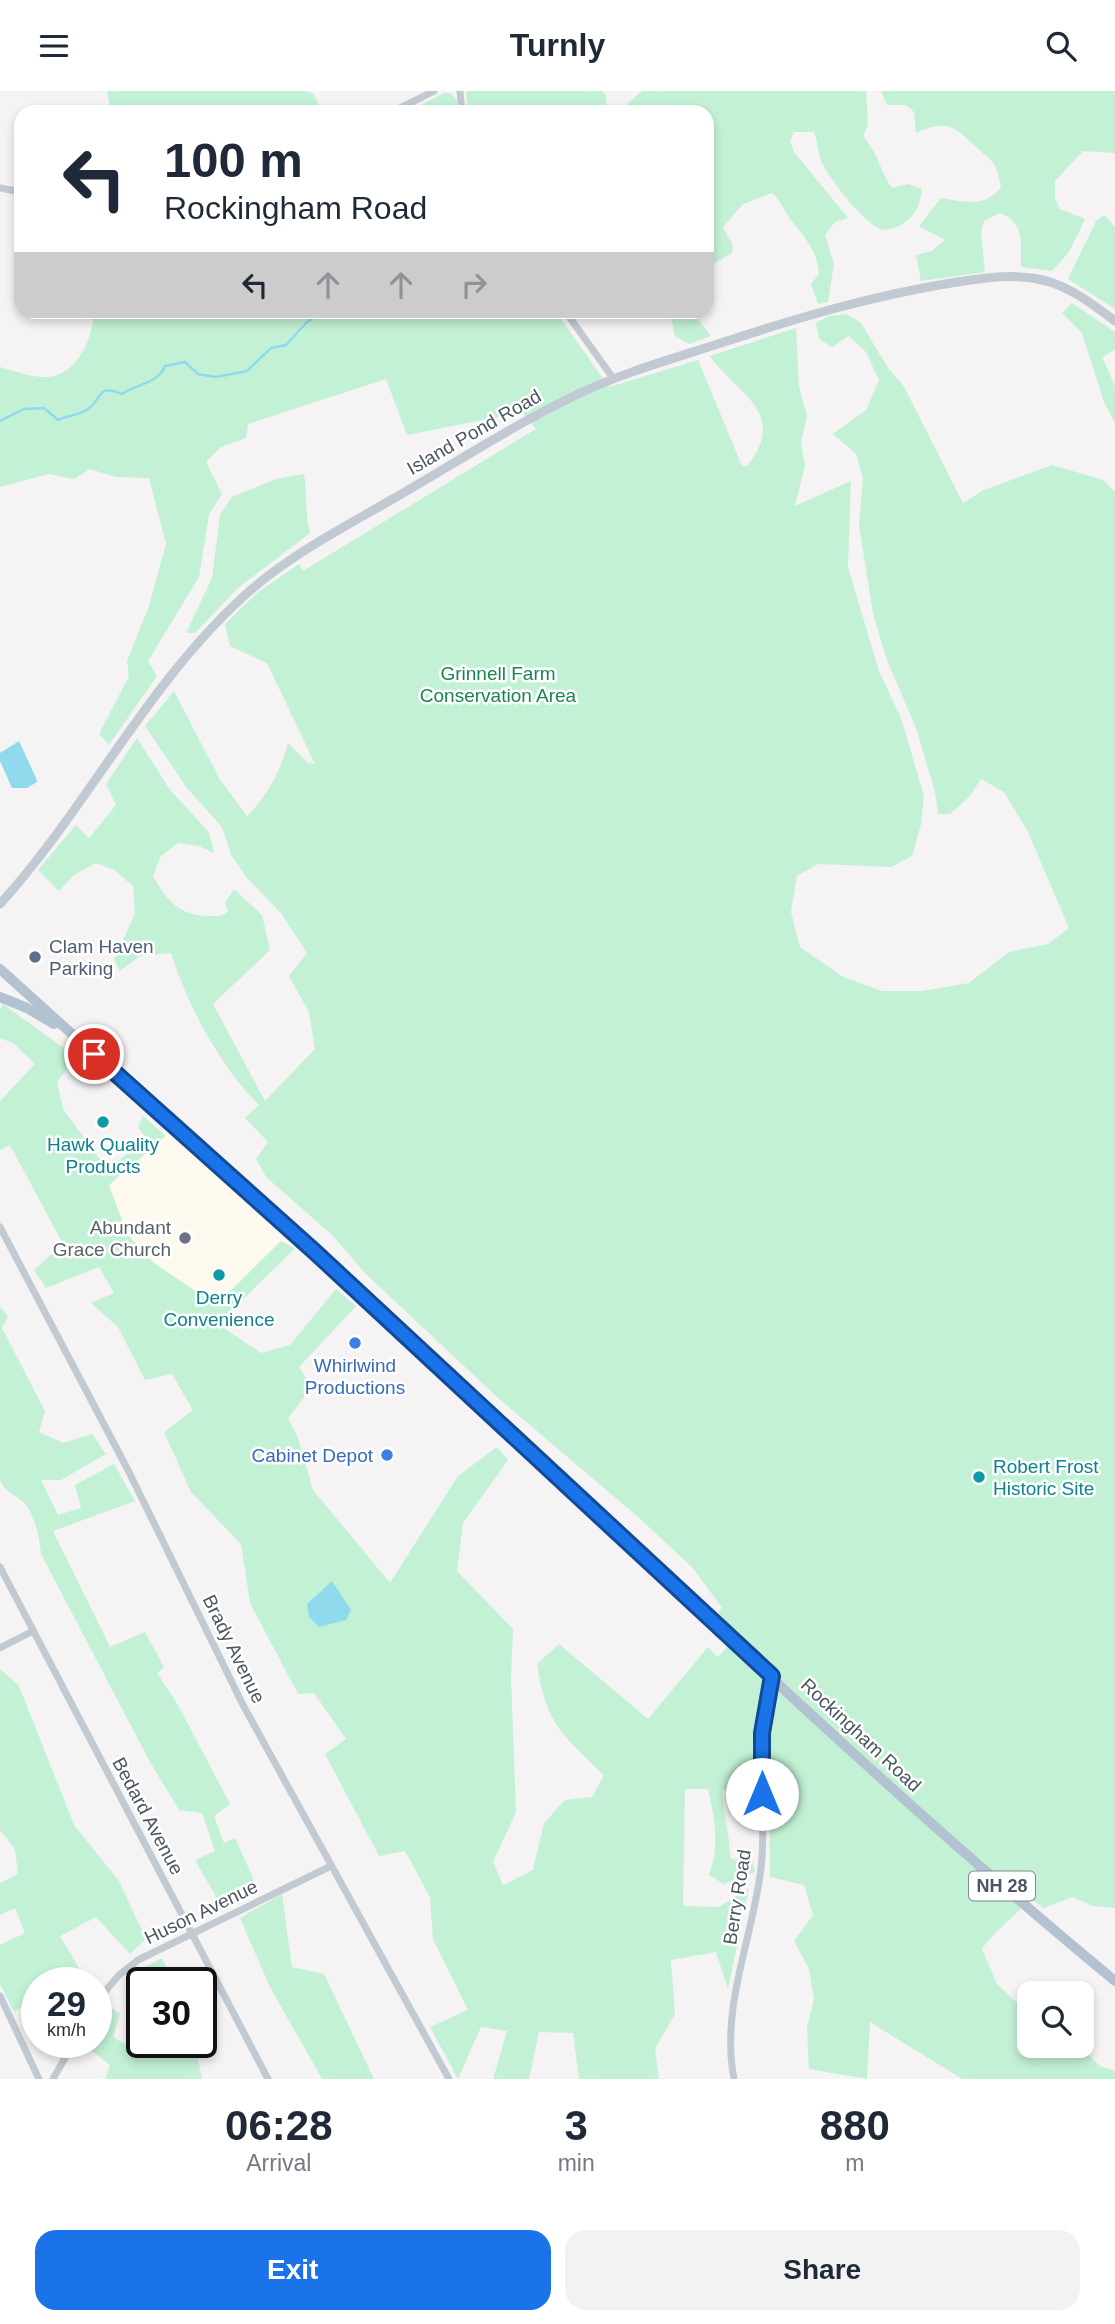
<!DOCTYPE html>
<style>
:root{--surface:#fff;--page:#f2f2f3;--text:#1f2937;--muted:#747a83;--accent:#1a73e8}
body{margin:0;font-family:Helvetica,sans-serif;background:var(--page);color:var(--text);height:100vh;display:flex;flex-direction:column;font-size:26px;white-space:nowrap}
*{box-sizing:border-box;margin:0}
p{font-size:23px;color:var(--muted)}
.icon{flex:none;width:38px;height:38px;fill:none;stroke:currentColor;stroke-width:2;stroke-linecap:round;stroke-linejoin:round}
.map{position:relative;height:1988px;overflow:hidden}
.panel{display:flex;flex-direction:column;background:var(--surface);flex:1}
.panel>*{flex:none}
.banner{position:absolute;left:14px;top:14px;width:700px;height:214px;border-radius:21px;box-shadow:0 4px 10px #0003;background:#fff;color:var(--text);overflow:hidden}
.controls{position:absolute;left:1017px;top:1890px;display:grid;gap:14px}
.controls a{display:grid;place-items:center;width:77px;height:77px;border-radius:14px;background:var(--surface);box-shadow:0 4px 10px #0003;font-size:35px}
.speed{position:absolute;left:21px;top:1876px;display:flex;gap:14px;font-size:35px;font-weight:700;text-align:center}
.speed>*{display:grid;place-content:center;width:91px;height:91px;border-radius:50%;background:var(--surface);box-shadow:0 4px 10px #0003;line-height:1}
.speed small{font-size:18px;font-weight:400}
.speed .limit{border:4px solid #111;border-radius:10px;background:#fff;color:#111}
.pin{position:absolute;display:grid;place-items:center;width:60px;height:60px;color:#fff;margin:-30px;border:4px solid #fff;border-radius:50%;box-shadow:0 2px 7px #0007}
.me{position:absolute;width:77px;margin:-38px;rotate:0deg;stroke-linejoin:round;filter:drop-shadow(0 0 5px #0008)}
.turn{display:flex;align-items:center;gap:24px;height:147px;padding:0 35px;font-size:32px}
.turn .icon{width:91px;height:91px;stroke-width:2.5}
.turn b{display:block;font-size:49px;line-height:60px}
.lanes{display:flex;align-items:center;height:66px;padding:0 35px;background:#0003;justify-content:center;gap:35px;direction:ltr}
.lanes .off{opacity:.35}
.eta{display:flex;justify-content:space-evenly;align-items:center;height:119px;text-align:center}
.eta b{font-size:42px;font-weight:700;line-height:49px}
.cta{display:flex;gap:14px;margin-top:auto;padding:14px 35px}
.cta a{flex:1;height:80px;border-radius:21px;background:var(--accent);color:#fff;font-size:28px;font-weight:700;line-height:80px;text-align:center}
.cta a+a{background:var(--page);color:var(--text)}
header{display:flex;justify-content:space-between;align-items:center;height:91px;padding:0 35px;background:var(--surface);font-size:32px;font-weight:700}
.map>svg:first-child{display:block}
.commercial{fill:#fdf9ef}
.green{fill:#c3f1d5}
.water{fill:#90daee}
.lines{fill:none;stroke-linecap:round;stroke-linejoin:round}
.stream{stroke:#90daee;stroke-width:2.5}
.minor{stroke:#c1cad2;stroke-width:7}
.tertiary{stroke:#c1cad2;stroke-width:9}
.primary{stroke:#b3c2d1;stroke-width:10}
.route-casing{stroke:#114b97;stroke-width:18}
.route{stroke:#1a73e8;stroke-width:12}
.service-dot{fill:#5c6f8a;stroke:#fff;stroke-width:2.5}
.culture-dot{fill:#0f9aa8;stroke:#fff;stroke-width:2.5}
.worship-dot{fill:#6b7280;stroke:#fff;stroke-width:2.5}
.shop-dot{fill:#3f7fe0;stroke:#fff;stroke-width:2.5}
.labels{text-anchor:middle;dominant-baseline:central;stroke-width:5;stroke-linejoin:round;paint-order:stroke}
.shield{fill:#fff;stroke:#808990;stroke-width:2}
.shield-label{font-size:18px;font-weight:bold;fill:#4a5661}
.street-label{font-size:19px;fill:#4a5661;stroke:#fff}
.park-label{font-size:19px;fill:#17864f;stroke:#fff}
.service-label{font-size:19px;fill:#4e5e75;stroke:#fff;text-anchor:start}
.culture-label{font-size:19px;fill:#0d838f;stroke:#fff}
.worship-label{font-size:19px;fill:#5b616d;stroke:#fff;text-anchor:end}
.shop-label{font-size:19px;fill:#366cbe;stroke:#fff}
</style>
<header><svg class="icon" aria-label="menu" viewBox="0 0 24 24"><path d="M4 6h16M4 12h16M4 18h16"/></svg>Turnly<svg class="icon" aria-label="search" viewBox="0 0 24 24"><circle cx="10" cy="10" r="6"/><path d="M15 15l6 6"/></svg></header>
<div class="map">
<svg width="1115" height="1988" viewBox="0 0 1115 1988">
<rect width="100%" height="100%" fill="#f5f3f3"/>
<path class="commercial" d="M167,1037l129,116 -105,99 -117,-136z"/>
<g class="green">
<path d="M107,0h199l7,2 9,19h-211z"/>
<path d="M466,0h136l4,4 1,17h-139z"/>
<path d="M642,0h224l2,34 -5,11c16,19 17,35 29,52l16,-4 14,5c-2,16 -7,28 -21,36 -4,2 -12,5 -16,5 -17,0 -60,-56 -65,-72 -3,-8 -2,-17 -6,-26h-20l-4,9 4,11 54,66 -13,4 -10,13 9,29 -6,38 -10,2 -7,-20 8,-10c-1,-23 -15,-37 -28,-54 -7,-9 -10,-19 -19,-27l-29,11 -20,23 10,19 -1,7 -17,10 -8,-13v-138h-84l5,-9z"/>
<path d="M881,0h234v62l-32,-2 -28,30v17l5,11 25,10 -16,33 -17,19 -31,-4c-1,-25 5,-44 -21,-54l-16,8 -3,11 4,40 -64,9 -5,-26 16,-4 13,-11 -26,-14 22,-28c23,4 45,10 60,-11 -6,-29 -7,-23 -26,-41 -22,-21 -29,-26 -59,-13l-2,-21 -8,-7h-19z"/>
<path d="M444,2h6l7,7 1,12h-50z"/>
<path d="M1104,124l11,12v82l-47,-30 28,-58z"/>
<path d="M1072,212l43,29v18l-13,7 13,29v37l-11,-21 -22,-69 -20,-20z"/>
<path d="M94,221h462l53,75 89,-27 44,106h5c42,-53 -9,-71 -37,-110l86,-28 3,59 8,29 -6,26 4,23 -10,41 56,-25 -3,86 31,104 22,47 23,78 -3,28 -9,32 -21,11 -73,-3 -21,12 -6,36 9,35 43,30 39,14h40l47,-8 40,-31 39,-8 21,-16 -41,-96 -24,-40 -23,-13 -12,18 -19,17h-12l-3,-22 -19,-64 -29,-68 -14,-46 -14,-89 4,-47 -7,-24 -23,-20 33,-24 13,-30 -13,-28 -17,-16 -17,11 -13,-8 -3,-16 13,-7 18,-2 14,9 27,45 15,17 60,118 21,-13 68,-25 51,15 12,12v1416l-22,-2 -21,-9 -28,11 -13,-9c-17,18 -35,30 -49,50l15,35 32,30v32h51l20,20 15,5v8h-153l-92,-57 -3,57 -58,-10 -2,-41 7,-29 -5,-30 -15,-28 19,-26 -9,-30 -34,-8 -1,-83 -13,-5 -1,4 -33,-4c1,25 8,45 8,69l23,5 2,9 -31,12 -15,-9c11,-29 6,-57 -1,-86h-23l-2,117 36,1 30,-19 -21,101 -12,-37 -45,8 4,54 -20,35 4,30h-80l-6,-46 -34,-1 -10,47h-36l14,-48 -26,-4 -23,52 -28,-52 38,-17 -35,-71 -3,-42 -25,-46 -26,5 -54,-102 21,-15 -32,-46 -16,1 -48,-91 -9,-59 -50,-52 -27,-60 29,-22 -21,-36 -27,6 -27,-53 -27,-24 23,-10 -15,-26 -53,21 -12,-18 29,-26 -53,-99 -10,5v-49l35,-37 -22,-21 -13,-5v-28l3,-6 73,53 -19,25 6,27 44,60 40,-30 -9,-12 5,-11 23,20 -57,49 18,49 27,29 62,42 65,-64 14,7 -77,76 43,29 29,-8 46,-56 20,17 -57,61 13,20 -24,31 10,20 15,52 77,93 68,-107 39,-29 11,13 -45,63 -6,48 56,58 -2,47 5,136 -23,50 10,23 30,-15 11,-47 21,-23 27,-3 12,-22c-42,-41 -58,-51 -67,-111l22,-20 89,75 60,-72 10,10 19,-21 -19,-24 4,-4 -29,-40 -55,-51 -141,-120 -131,-123 -35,-40 -65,-57 -10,-18 12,-17 -23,-24 14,-13c-38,-37 -72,-101 -88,-152l-31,3 -20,15 -6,-11 21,-46 -2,-28 -19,-16 -18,-7 -22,12 -15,16 -21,-21 38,-45 13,13 27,-33 -10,-21 31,-46 33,52 39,42 5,21 -15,-7 -21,-3 -17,13 -8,20c13,23 25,39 54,40 8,0 14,1 21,-4l-3,-9 9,-14 28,26 8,35 -57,54 52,97 50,-52 -6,-37 -20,-36 18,-23 -26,-40 -34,-35 -16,-23 -9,-28 -35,-39 -42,-62 29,-35 45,87 28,38c21,-21 33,-44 41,-73l19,19 8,2 -48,-101 -37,-17 -5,-22 32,-31 42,-29 4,7 233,-142 -14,-17 -115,23 -21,-56 -138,45 -2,14 -25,9 -15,15 16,32 -13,21 -10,62 -51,84 9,15 -48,69 -10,-11 30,-58 -2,-15 22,-55 17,-62 -17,-66 -33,-1 -26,-8 -16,10 -26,-5 -48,13v-120c14,4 33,11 48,10 31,-3 44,-39 46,-65z"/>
<path d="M670,221h36l-8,7 13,17 -22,8 -14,-8z"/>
<path d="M304,383c4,22 0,35 6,59l-72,55 -43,45h-9l26,-55 8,-63 12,-18 44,-18z"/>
<path d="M0,1216l8,9 -6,12 43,83 -6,21 24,11 29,-9 14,20 -45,26h-20l17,35 23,-7 -6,-23 39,-21 21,37 -82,30 57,116 35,-15 19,35 -7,6 21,32 52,99 -16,12 10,27 11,-5 22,49 -36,18 -26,-45 20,-9 -13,-38 -23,-3 -29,-48 -109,-208c-2,-17 -5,-37 -16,-50 -9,-10 -20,-11 -25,-24z"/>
<path d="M0,1578l19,17 55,139 45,56 27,58 -16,15 -34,-37 -36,19 28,47h-51v14l-23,15 -14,-28v-39l25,-12 -10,-25 -15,7v-32l18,-9 -3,-25 -15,-19z"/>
<path d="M282,1803l10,73 32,7 50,105h-52l-52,-92 -30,-69z"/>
<path d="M162,1867l11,25h-31v12l-14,-19z"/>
<path d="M104,1912l16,11 -7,23 29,17 11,-12h42l7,37h-97l5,-14 -28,-22 14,-1v-25z"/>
</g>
<g class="water">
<path d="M19,650l17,37 1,4 -10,6h-15l-12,-27v-8z"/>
<path d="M332,1490l19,29 -5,10 -27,7 -10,-10 -2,-13z"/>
</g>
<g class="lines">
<path class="stream" d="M0,330l24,-12 20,-1 14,12c8,-4 19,-5 27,-9 18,-10 10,-28 37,-17 14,-10 36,-10 43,-28l20,-4 13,12 18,3 31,-6 24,-23 15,-3 21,-23 17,-11"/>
<g class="minor">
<path d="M460,0l2,21"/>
<path d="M392,21l42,-21"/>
<path d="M0,97l21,4"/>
<path d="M565,220l48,67"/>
<path d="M0,1136l128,243 115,235 206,374"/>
<path d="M0,1476l268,512"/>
<path d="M0,1557l33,-17"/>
<path d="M0,1905l39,83"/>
<path d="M96,1911l23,-27 19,-15 193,-94"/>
<path d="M53,1988l21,-37"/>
<path d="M734,1988c-14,-72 19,-141 27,-211 5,-44 -1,-89 1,-134 1,-19 6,-39 10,-58"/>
</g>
<path class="tertiary" d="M0,813c88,-97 146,-219 244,-308 44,-40 97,-67 147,-96 61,-35 121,-74 183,-104 47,-23 98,-37 147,-53 76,-25 150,-47 230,-60 26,-4 53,-9 81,-5 32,4 58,24 83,43"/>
<g class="primary">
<path d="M0,878c165,149 330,296 493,448 204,191 406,386 622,564"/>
<path d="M0,906l27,11 27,16"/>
</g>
</g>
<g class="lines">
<defs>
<path id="route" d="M94,963l221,198 457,424 -10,57v61"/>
</defs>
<use href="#route" class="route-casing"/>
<use href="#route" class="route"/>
</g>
<circle class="service-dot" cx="35" cy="866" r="7"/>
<g class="culture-dot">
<circle cx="103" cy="1031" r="7"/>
<circle cx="219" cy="1184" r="7"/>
<circle cx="979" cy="1386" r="7"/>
</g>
<circle class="worship-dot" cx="185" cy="1147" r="7"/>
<g class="shop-dot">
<circle cx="355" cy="1252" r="7"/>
<circle cx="387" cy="1364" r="7"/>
</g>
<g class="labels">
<rect class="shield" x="969" y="1780.5" width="66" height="29" rx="5"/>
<g class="shield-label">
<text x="1002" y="1795">NH 28</text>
</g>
<g class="street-label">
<text transform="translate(474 341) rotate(-30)">Island Pond Road</text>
<text transform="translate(234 1558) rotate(64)">Brady Avenue</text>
<text transform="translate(861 1644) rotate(43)">Rockingham Road</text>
<text transform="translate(148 1725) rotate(62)">Bedard Avenue</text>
<text transform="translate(737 1806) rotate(-81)">Berry Road</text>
<text transform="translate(201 1821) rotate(-26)">Huson Avenue</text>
</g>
<g class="park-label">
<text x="498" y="582">Grinnell Farm<tspan x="498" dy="22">Conservation Area</tspan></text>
</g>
<g class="service-label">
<text x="49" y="855">Clam Haven<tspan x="49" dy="22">Parking</tspan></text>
</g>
<g class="culture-label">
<text x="103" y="1053">Hawk Quality<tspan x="103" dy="22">Products</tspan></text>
<text x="219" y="1206">Derry<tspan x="219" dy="22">Convenience</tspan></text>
<text x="993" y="1375" text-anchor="start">Robert Frost<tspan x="993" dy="22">Historic Site</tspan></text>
</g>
<g class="worship-label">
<text x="171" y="1136">Abundant<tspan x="171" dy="22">Grace Church</tspan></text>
</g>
<g class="shop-label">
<text x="355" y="1274">Whirlwind<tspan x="355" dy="22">Productions</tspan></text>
<text x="373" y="1364" text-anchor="end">Cabinet Depot</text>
</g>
</g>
</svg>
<div class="controls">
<a><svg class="icon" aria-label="search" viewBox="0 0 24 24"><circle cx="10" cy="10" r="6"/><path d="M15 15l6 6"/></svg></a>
</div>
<div class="speed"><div>29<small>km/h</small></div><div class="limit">30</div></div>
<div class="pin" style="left:94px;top:963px;background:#d93025"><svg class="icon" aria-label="arrive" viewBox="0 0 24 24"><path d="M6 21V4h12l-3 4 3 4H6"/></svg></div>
<svg class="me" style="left:762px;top:1703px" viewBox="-20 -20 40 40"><circle r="19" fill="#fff"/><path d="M0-13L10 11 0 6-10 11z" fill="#1a73e8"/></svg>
<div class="banner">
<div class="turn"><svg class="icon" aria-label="left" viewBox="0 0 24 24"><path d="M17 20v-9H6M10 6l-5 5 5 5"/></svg><div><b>100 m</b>Rockingham Road</div></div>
<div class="lanes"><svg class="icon" aria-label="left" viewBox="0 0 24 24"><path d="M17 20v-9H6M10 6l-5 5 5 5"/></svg><svg class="icon off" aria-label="ahead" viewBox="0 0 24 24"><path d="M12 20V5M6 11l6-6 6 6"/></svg><svg class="icon off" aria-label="ahead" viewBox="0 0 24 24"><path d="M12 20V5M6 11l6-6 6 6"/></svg><svg class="icon off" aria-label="right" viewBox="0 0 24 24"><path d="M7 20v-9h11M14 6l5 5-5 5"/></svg></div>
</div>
</div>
<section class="panel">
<div class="eta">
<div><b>06:28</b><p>Arrival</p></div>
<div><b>3</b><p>min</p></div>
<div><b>880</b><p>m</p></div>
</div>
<div class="cta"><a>Exit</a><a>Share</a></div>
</section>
